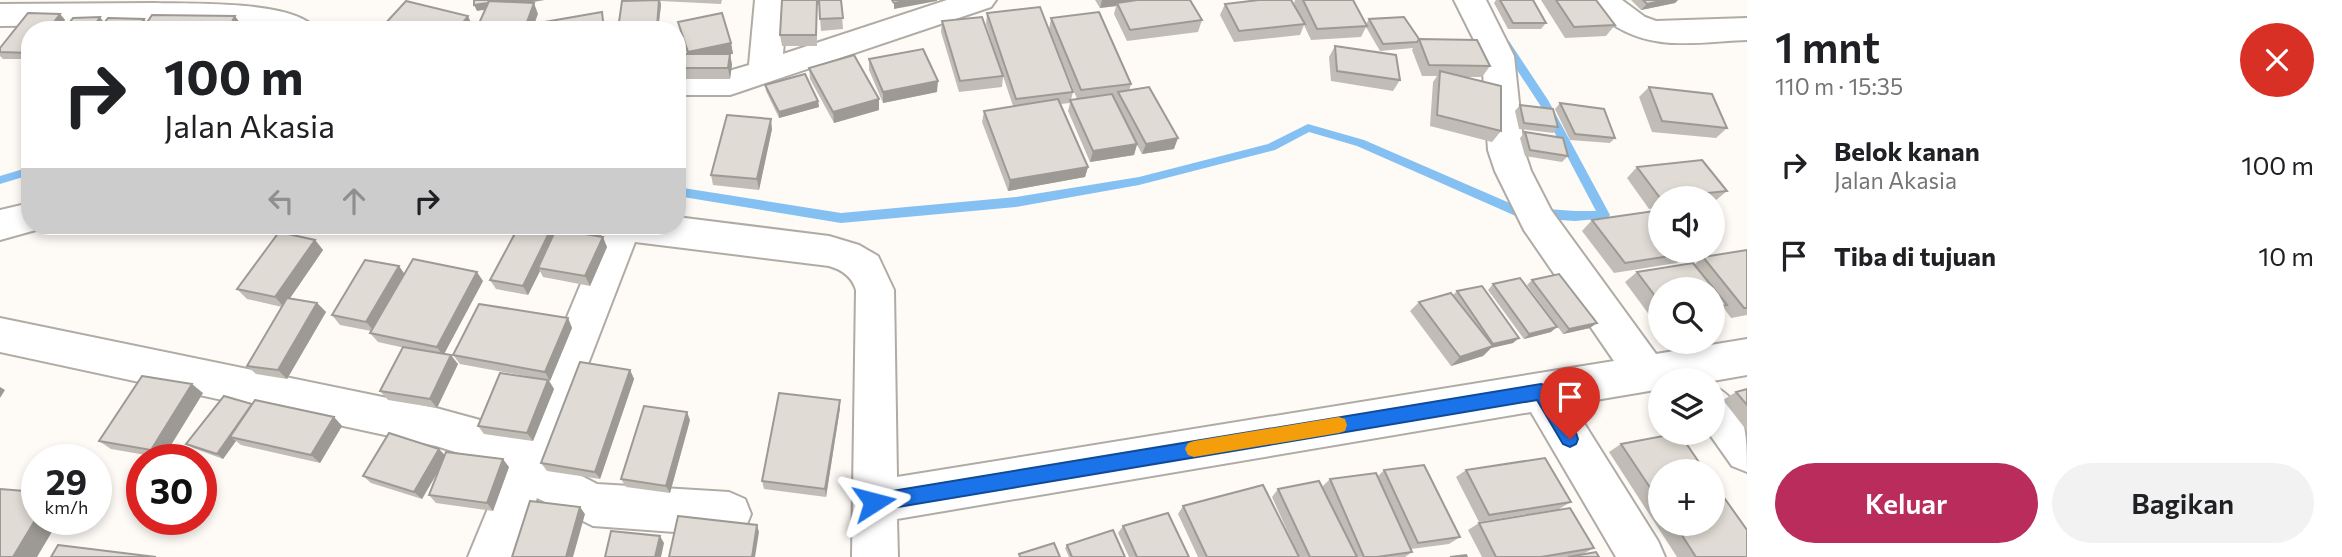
<!DOCTYPE html>
<html lang="id">
<meta charset="utf-8">
<style>
:root{--surface:#fff;--page:#f2f2f2;--text:#202124;--muted:#757577;--accent:#ba2c5b}
body{margin:0;font-family:Commissioner,sans-serif;background:var(--page);color:var(--text);height:100vh;display:flex;flex-direction:column;font-size:26px;white-space:nowrap}
*{box-sizing:border-box;margin:0}
p{font-size:23px;color:var(--muted)}
.icon{flex:none;width:38px;height:38px;fill:none;stroke:currentColor;stroke-width:2;stroke-linecap:round;stroke-linejoin:round}
.map{position:relative;flex:1;overflow:hidden}
.panel{display:flex;flex-direction:column;background:var(--surface);width:595px}
.panel>*{flex:none}
.hud{position:absolute;left:21px;top:21px;width:665px;height:214px;border-radius:28px;box-shadow:0 4px 10px #0003;background:#fff;color:var(--text);overflow:hidden}
.controls{position:absolute;left:1648px;top:186px;display:grid;gap:14px}
.controls a{display:grid;place-items:center;width:77px;height:77px;border-radius:50%;background:var(--surface);box-shadow:0 4px 10px #0003;font-size:35px}
.speed{position:absolute;left:21px;top:444px;display:flex;gap:14px;font-size:35px;font-weight:700;text-align:center}
.speed>*{display:grid;place-content:center;width:91px;height:91px;border-radius:50%;background:var(--surface);box-shadow:0 4px 10px #0003;line-height:1}
.speed small{font-size:18px;font-weight:400}
.speed .limit{border:10px solid #d22;background:#fff;color:#111}
.pin{position:absolute;display:grid;place-items:center;width:60px;height:60px;color:#fff;margin:-72px -30px;border-radius:50% 50% 50% 0;rotate:-45deg;box-shadow:0 0 7px #0007}
.pin .icon{rotate:45deg}
.me{position:absolute;width:77px;margin:-38px;rotate:81deg;stroke-linejoin:round;filter:drop-shadow(0 0 5px #0008)}
.turn{display:flex;align-items:center;gap:24px;height:147px;padding:0 28px;font-size:32px}
.turn .icon{width:91px;height:91px;stroke-width:2.5}
.turn b{display:block;font-size:49px;line-height:60px}
.lanes{display:flex;align-items:center;height:66px;padding:0 28px;background:#0003;justify-content:center;gap:35px;direction:ltr}
.lanes .off{opacity:.35}
.round{display:grid;place-items:center;flex:none;width:74px;height:74px;border-radius:37px;background:var(--page)}
.summary{display:flex;align-items:center;justify-content:space-between;height:119px;padding:0 28px}
h1{font-size:42px;font-weight:600;line-height:52px}
.cta{display:flex;gap:14px;margin-top:auto;padding:14px 28px}
.cta a{flex:1;height:80px;border-radius:42px;background:var(--accent);color:#fff;font-size:28px;font-weight:600;line-height:80px;text-align:center}
.cta a+a{background:var(--page);color:var(--text)}
ul{padding:0;list-style:none}
li{display:flex;align-items:center;gap:21px;height:91px;padding:0 28px}
li div{flex:1}
li b{display:block;font-size:26px}
li em{font-style:normal}
main{display:flex;flex:1;min-height:0}
.map>svg:first-child{display:block}
.lines{fill:none;stroke-linecap:round;stroke-linejoin:round}
.stream{fill:#85c0f3;fill-rule:evenodd}
.minor-casing{stroke:#b0aba5;stroke-width:4}
.minor{fill:#fff;fill-rule:evenodd}
.wall{fill:#c1bcb6}
.shaded-wall{fill:#9d9994}
.building{fill:#e0dbd4;stroke:#9d9994;stroke-width:2}
.route{fill:#1a73e8;stroke:#114b97;stroke-width:2}
.slow{fill:#f59e0b}
</style>
<main>
<div class="map">
<svg width="1747" height="557" viewBox="0 0 1747 557">
<rect width="100%" height="100%" fill="#fefbf7"/>
<g class="lines">
<g class="stream">
<path d="M1505,40l4,1 39,59 62,115 -2,3 -33,3 -57,-4 -161,-71 -48,-14 -34,18 -136,35 -123,22 -175,16 -164,-27v-9l164,26 175,-16 123,-20 129,-33 40,-20 56,16 155,67 56,4h21l-56,-106 -40,-61z"/>
<path d="M30,167v8l-30,9v-8z"/>
</g>
<defs>
<g id="minor">
<path d="M755,0h32l-4,54 164,-54h49l-5,7 -249,84 -12,4h-53v-24h52l20,-6z"/>
<path d="M1454,0h32l28,56 10,94 7,21 20,39 105,144 91,-15v36l-34,6 -52,-1v9l-89,15 86,137 7,16h-49l-85,-145 -634,107 1,38h-46l4,-267c-4,-13 -13,-20 -27,-24l-194,-24 -84,218 46,24 132,8 16,7 6,15 -6,15 -16,7 -136,-10 -56,-28 -23,59h-46l33,-80 -23,-18 -42,-13 -436,-94v-34l436,90 55,15 26,14 88,-211h72v-9l152,19 30,9 19,11 16,34 3,187 717,-116 -90,-131 -29,-59 -7,-21 -6,-94z"/>
<path d="M1585,0h37l23,17 11,4 91,-3v22c-52,2 -98,13 -142,-21 -8,-6 -14,-11 -20,-19z"/>
<path d="M154,3c34,1 144,-3 162,27l-162,-6 -154,2v-22z"/>
<path d="M30,203v23h14l-1,2 -43,12v-30z"/>
<path d="M1713,386c34,15 34,50 34,86l-15,-6 -24,-34h5z"/>
</g>
</defs>
<use href="#minor" class="minor-casing"/>
<use href="#minor" class="minor"/>
</g>
<g class="wall">
<path d="M637,0h85l-1,4 -61,-3 1,4 -3,25h-40v-1z"/>
<path d="M782,0h59l2,29 -22,2 -2,-26h-2v41h-35l-2,-11z"/>
<path d="M1095,0h95l12,20 -4,12 -71,9 -13,-27 2,-8 -16,2z"/>
<path d="M1250,0h41l6,11 -3,-8 1,-3h58l13,24 3,-5 121,47 -8,11h-19l38,54 -9,11 -62,-16 3,-44 4,-6h-15l-10,-26 1,-2 -33,3 -14,-24 -5,10 -50,3 -7,-15 -4,10 -66,7 -14,-27 5,-11 26,-3z"/>
<path d="M1496,0h37l13,23 -5,6h-33l-14,-26z"/>
<path d="M1541,0h55l19,25 -9,11 -41,2z"/>
<path d="M1631,0h47l-3,3 -34,7z"/>
<path d="M28,13l32,1 5,6 -7,10h-28v29h-27l-3,-3v-8z"/>
<path d="M987,13l86,79 -2,8 6,-1 -28,-70 2,-11 80,66 -2,7 45,58 -32,5 -5,-9 -3,10 -44,7 -22,-51 2,-8 -9,1 27,63 -3,10 -77,14 -26,-69 2,-11 29,-5 -10,-30 -1,11 -43,5 -18,-60 1,-11 59,50 -15,-47z"/>
<path d="M678,22l53,21 2,11h-3l2,11 -2,14h-53v-36l9,11h1z"/>
<path d="M1335,46l65,34 -7,11 -62,-10 -2,-24z"/>
<path d="M869,59l68,33 -54,11 -14,-33z"/>
<path d="M809,68l70,31v11l-45,13 -24,-44z"/>
<path d="M765,85l53,16 1,6 -40,11 -13,-27z"/>
<path d="M1649,87l78,41 -11,10 -64,-6 -13,-35z"/>
<path d="M1560,103l55,35 -5,5 -40,-3 -15,-31z"/>
<path d="M1520,105l38,22 -5,6 -34,-4 -4,-18z"/>
<path d="M772,129l-13,61 -46,-5 -2,-10z"/>
<path d="M1525,132l43,24 -6,6 -37,-6 -5,-18z"/>
<path d="M1637,167l90,24 -12,10h-2v-3h-52v9l-12,2 -22,-31z"/>
<path d="M1592,220l97,33 -12,10 -63,10 -32,-42z"/>
<path d="M555,233l52,14 -17,39 -47,-9 -3,-6 -12,24 -32,-6 -6,-9z"/>
<path d="M315,240l8,10 -33,48 27,5 9,9 -39,67 -31,-5 -9,-8 35,-59 -35,-8 -10,-10z"/>
<path d="M1747,250v65l-16,3 -8,-11 -10,7v-25h-52v34l-5,1 -31,-42 12,-10 57,-7 9,-8z"/>
<path d="M399,266l5,8 79,7 -39,73 14,10 -21,44 -49,-8 -8,-9 25,-43 -27,-6 -8,-9 1,-2 -31,-6 -8,-10z"/>
<path d="M1532,280l58,48 -27,6 -36,-49z"/>
<path d="M1493,284l58,48 -27,7 -36,-49z"/>
<path d="M1457,291l56,52 -22,5 -8,8 -32,10 -41,-55 9,-9 34,-7z"/>
<path d="M568,318l4,10 -22,53 -1,-1 5,9 -21,52 -49,-7 -6,-8 58,-48 -76,-14 -7,-9z"/>
<path d="M630,370l4,9 -34,100 -53,-8 -6,-8z"/>
<path d="M1747,389v42l-24,-31 13,-8z"/>
<path d="M203,393l-40,65 -52,-9 -12,-8z"/>
<path d="M840,400v8l-14,89 -62,-8 -2,-8z"/>
<path d="M252,404l82,13 8,9 -22,37 -79,-18 -5,-4 -13,18 -30,-11 -7,-4z"/>
<path d="M690,420l-20,73 -44,-6 -5,-8z"/>
<path d="M1621,444l40,27v52h52l34,34h-70l-68,-105z"/>
<path d="M439,449l6,6 64,12 -16,44 -57,-8 -7,-8 9,-23 -16,27 -51,-16 -8,-7z"/>
<path d="M1384,470l76,67 -11,7 -38,5 1,3 -7,5h-106l-27,-60 6,-8 44,-2 8,-8 47,-2z"/>
<path d="M1466,470l105,32 -12,7 -80,13 -23,-45z"/>
<path d="M1183,506l116,51h-101l-20,-43z"/>
<path d="M1479,523l115,25 -13,7 18,2h-117l-14,-27z"/>
<path d="M1123,526l66,31h-60l-11,-24z"/>
<path d="M1067,545l58,12h-56l-4,-9z"/>
</g>
<g class="shaded-wall">
<path d="M504,0h41l-68,11 -3,-6z"/>
<path d="M660,0l1,5 -3,25h-1z"/>
<path d="M910,0h27v1l-43,8v-6z"/>
<path d="M1102,0h49l-34,3 -1,3 -16,2z"/>
<path d="M1665,0h13l-3,3 -34,7 6,-6z"/>
<path d="M534,3l4,11 -6,16h-8z"/>
<path d="M60,14l5,6 -7,10h-10z"/>
<path d="M235,16l8,11 -1,3h-14z"/>
<path d="M468,16l5,11 -2,3h-14z"/>
<path d="M100,17l5,7 -4,6h-9z"/>
<path d="M144,19l5,6 -3,5h-10z"/>
<path d="M731,43l2,11h-3l2,11 -2,14 -2,-11 -38,-5 -2,-11z"/>
<path d="M938,81l-1,11 -54,11v-11z"/>
<path d="M681,82l3,11 -7,15v-17z"/>
<path d="M879,99v11l-45,13 -1,-11z"/>
<path d="M818,101l1,6 -40,11v-6z"/>
<path d="M771,119l1,10 -13,61 -2,-11z"/>
<path d="M1178,138l-4,11 -32,5 4,-10z"/>
<path d="M1137,144l-3,11 -44,7 3,-11z"/>
<path d="M1088,167l-3,10 -77,14 2,-11z"/>
<path d="M552,227l4,10 -18,31 2,3 -12,24 -5,-9z"/>
<path d="M603,237l4,10 -17,39 -5,-10z"/>
<path d="M315,240l8,10 -39,57 -9,-10z"/>
<path d="M399,266l7,10 -32,55 -8,-9z"/>
<path d="M477,272l6,9 -40,75 -6,-9z"/>
<path d="M317,303l9,9 -39,67 -9,-9z"/>
<path d="M568,318l4,10 -22,53 -5,-9z"/>
<path d="M1597,323l-7,5 -27,6 6,-5z"/>
<path d="M1557,327l-6,5 -27,7 5,-5z"/>
<path d="M1519,338l-6,5 -22,5 -8,8 -32,10 9,-9 29,-9 4,-4z"/>
<path d="M451,355l7,9 -21,44 -7,-9z"/>
<path d="M630,370l4,9 -34,100 -5,-7z"/>
<path d="M548,380l6,9 -21,52 -6,-8z"/>
<path d="M192,384l11,9 -40,65 -12,-8z"/>
<path d="M0,387l5,3 -5,8z"/>
<path d="M840,400v8l-14,89 -1,-8z"/>
<path d="M253,405l-23,32 6,4 -13,18 -6,-5z"/>
<path d="M687,412l3,8 -20,73 -4,-7z"/>
<path d="M334,417l8,9 -22,37 -9,-8z"/>
<path d="M439,449l7,8 -24,42 -8,-7z"/>
<path d="M503,459l6,8 -16,44 -6,-8z"/>
<path d="M580,507l5,7 -12,43h-7z"/>
<path d="M37,517v3h22l-22,37h-24z"/>
<path d="M757,525l2,7 -4,25h-3z"/>
<path d="M660,536l4,7 -3,14h-6z"/>
</g>
<g class="building">
<path d="M474,0h30l-15,1 -1,2 -14,2z"/>
<path d="M659,0l-2,27 -39,2 4,-28z"/>
<path d="M782,0h35l-1,35h-36z"/>
<path d="M819,0h22l2,18 -23,1z"/>
<path d="M892,0h18l-16,3z"/>
<path d="M1137,0h53l12,20 -72,10 -13,-27z"/>
<path d="M1259,0h32l14,24 -66,7 -14,-27z"/>
<path d="M1303,0h50l14,26 -50,3z"/>
<path d="M1500,0h33l13,23h-33z"/>
<path d="M1556,0h40l19,25 -41,2z"/>
<path d="M1643,0h22l-18,4z"/>
<path d="M406,1l62,15 -11,14h-66l-9,-3z"/>
<path d="M489,1l45,2 -10,27h-48z"/>
<path d="M1040,7l33,85 -57,7 -29,-86z"/>
<path d="M602,12l2,18h-59l-1,-8z"/>
<path d="M1099,12l32,72 -50,6 -30,-72z"/>
<path d="M28,13l32,1 -12,16h-18v23l-30,-1v-4z"/>
<path d="M722,13l9,30 -43,9 -10,-30z"/>
<path d="M152,15l83,1 -7,14h-86z"/>
<path d="M100,17l-8,13h-28l9,-12z"/>
<path d="M982,17l21,59 -43,5 -18,-60z"/>
<path d="M1404,17l15,22 -2,3 -34,2 -14,-25z"/>
<path d="M108,18l36,1 -8,11h-37z"/>
<path d="M1419,39l58,1 13,26 -61,-1z"/>
<path d="M677,43h6l-1,11h48l-2,14h-51z"/>
<path d="M1335,46l61,9 4,25 -63,-9z"/>
<path d="M923,49l15,32 -55,11 -14,-33z"/>
<path d="M854,55l25,44 -46,13 -24,-44z"/>
<path d="M1440,71l61,15v45l-64,-16z"/>
<path d="M805,74l13,27 -39,11 -14,-27z"/>
<path d="M677,82h4l-4,9z"/>
<path d="M1149,87l29,51 -32,6 -28,-52z"/>
<path d="M1649,87l63,7 15,34 -65,-7z"/>
<path d="M1112,94l25,50 -44,7 -23,-51z"/>
<path d="M1058,99l30,68 -78,13 -26,-69z"/>
<path d="M1560,103l44,6 11,29 -40,-4z"/>
<path d="M1520,105l33,4 5,18 -34,-4z"/>
<path d="M727,115l44,4 -14,60 -46,-4z"/>
<path d="M1525,132l38,6 5,18 -38,-6z"/>
<path d="M1702,160l25,31 -67,7 -23,-31z"/>
<path d="M1654,211l7,8v31h25l3,3 -64,10 -33,-43z"/>
<path d="M519,226h27l6,1 -29,59 -33,-6z"/>
<path d="M556,229l47,8 -18,39 -47,-8z"/>
<path d="M279,232l36,8 -40,57 -38,-8z"/>
<path d="M1747,250v58h-3l-41,-51z"/>
<path d="M413,259l64,13 -40,75 -67,-14z"/>
<path d="M365,260l34,6 -33,56 -34,-7z"/>
<path d="M1693,263l34,42 -14,2v-18h-52v15l-24,-32z"/>
<path d="M1559,274l38,49 -28,6 -37,-49z"/>
<path d="M1520,278l37,49 -28,7 -36,-50z"/>
<path d="M1482,286l37,52 -26,6 -36,-53z"/>
<path d="M1451,293l42,53 -33,11 -41,-55z"/>
<path d="M287,298l30,5 -39,67 -31,-4z"/>
<path d="M479,304l89,14 -23,54 -92,-17z"/>
<path d="M403,347l48,8 -21,44 -50,-8z"/>
<path d="M580,362l50,8 -35,102 -54,-9z"/>
<path d="M500,373l48,7 -21,53 -49,-7z"/>
<path d="M142,376l50,8 -41,66 -52,-9z"/>
<path d="M1747,389v16l-11,-13z"/>
<path d="M779,393l61,7 -15,89 -63,-8z"/>
<path d="M224,396l28,8 -35,50 -31,-10z"/>
<path d="M255,400l79,17 -23,38 -81,-18z"/>
<path d="M644,406l43,6 -21,74 -45,-7z"/>
<path d="M389,433l50,16 -25,43 -51,-16z"/>
<path d="M1679,433l26,38h-44v33l-40,-60z"/>
<path d="M446,452l57,7 -16,44 -58,-8z"/>
<path d="M1545,458l26,44 -82,13 -23,-45z"/>
<path d="M1424,465l36,72 -42,6 -34,-73z"/>
<path d="M1376,473l36,79 -35,5h-13l-34,-78z"/>
<path d="M1319,481l38,76h-47l-32,-68z"/>
<path d="M1713,482l34,48v27h-51l-22,-34h39z"/>
<path d="M1263,485l36,72h-92l-24,-51z"/>
<path d="M0,489l37,3v25l-24,40h-13z"/>
<path d="M530,501l50,6 -14,50h-54z"/>
<path d="M1570,508l24,40 -53,9h-45l-17,-34z"/>
<path d="M1168,513l21,44h-52l-14,-31z"/>
<path d="M678,516l79,9 -5,32h-83z"/>
<path d="M1113,530l12,27h-53l-5,-12z"/>
<path d="M611,531l49,5 -5,21h-50z"/>
<path d="M1054,543l6,14h-40l-1,-3z"/>
<path d="M58,545l98,12h-105z"/>
<path d="M1596,552l3,5h-31z"/>
<path d="M1466,555l1,2h-17z"/>
</g>
<path class="route" d="M1541,384l6,2 29,47 2,6 -2,5 -6,3 -7,-3 -26,-44 -663,111 -7,-2 -2,-7 2,-6 7,-2z"/>
<path class="slow" d="M1339,417l6,2 2,6 -2,6 -6,2 -145,24 -6,-2 -3,-6 3,-6 6,-2z"/>
</svg>
<div class="controls">
<a><svg class="icon" aria-label="sound" viewBox="0 0 24 24"><path d="M4 9h4l5-4v14l-5-4H4zM17 9q2 3 0 6"/></svg></a>
<a><svg class="icon" aria-label="search" viewBox="0 0 24 24"><circle cx="10" cy="10" r="6"/><path d="M15 15l6 6"/></svg></a>
<a><svg class="icon" aria-label="layers" viewBox="0 0 24 24"><path d="M12 4l9 5-9 5-9-5zM3 14l9 5 9-5"/></svg></a>
<a>+</a>
</div>
<div class="speed"><div>29<small>km/h</small></div><div class="limit">30</div></div>
<div class="pin" style="left:1570px;top:439px;background:#d93025"><svg class="icon" aria-label="arrive" viewBox="0 0 24 24"><path d="M6 21V4h12l-3 4 3 4H6"/></svg></div>
<svg class="me" style="left:874px;top:502px" viewBox="-20 -20 40 40"><path d="M0-17L14 15 0 8-14 15z" fill="#1a73e8" stroke="#fff" stroke-width="4"/></svg>
<div class="hud">
<div class="turn"><svg class="icon" aria-label="right" viewBox="0 0 24 24"><path d="M7 20v-9h11M14 6l5 5-5 5"/></svg><div><b>100 m</b>Jalan Akasia</div></div>
<div class="lanes"><svg class="icon off" aria-label="left" viewBox="0 0 24 24"><path d="M17 20v-9H6M10 6l-5 5 5 5"/></svg><svg class="icon off" aria-label="ahead" viewBox="0 0 24 24"><path d="M12 20V5M6 11l6-6 6 6"/></svg><svg class="icon" aria-label="right" viewBox="0 0 24 24"><path d="M7 20v-9h11M14 6l5 5-5 5"/></svg></div>
</div>
</div>
<section class="panel">
<div class="summary"><div><h1>1 mnt</h1><p>110 m · 15:35</p></div><a class="round" style="background:#d93025;color:#fff"><svg class="icon" aria-label="close" viewBox="0 0 24 24"><path d="M6 6l12 12M18 6L6 18"/></svg></a></div>
<ul>
<li><svg class="icon" aria-label="right" viewBox="0 0 24 24"><path d="M7 20v-9h11M14 6l5 5-5 5"/></svg><div><b>Belok kanan</b><p>Jalan Akasia</p></div><em>100 m</em></li>
<li><svg class="icon" aria-label="arrive" viewBox="0 0 24 24"><path d="M6 21V4h12l-3 4 3 4H6"/></svg><div><b>Tiba di tujuan</b></div><em>10 m</em></li>
</ul>
<div class="cta"><a>Keluar</a><a>Bagikan</a></div>
</section>
</main>
